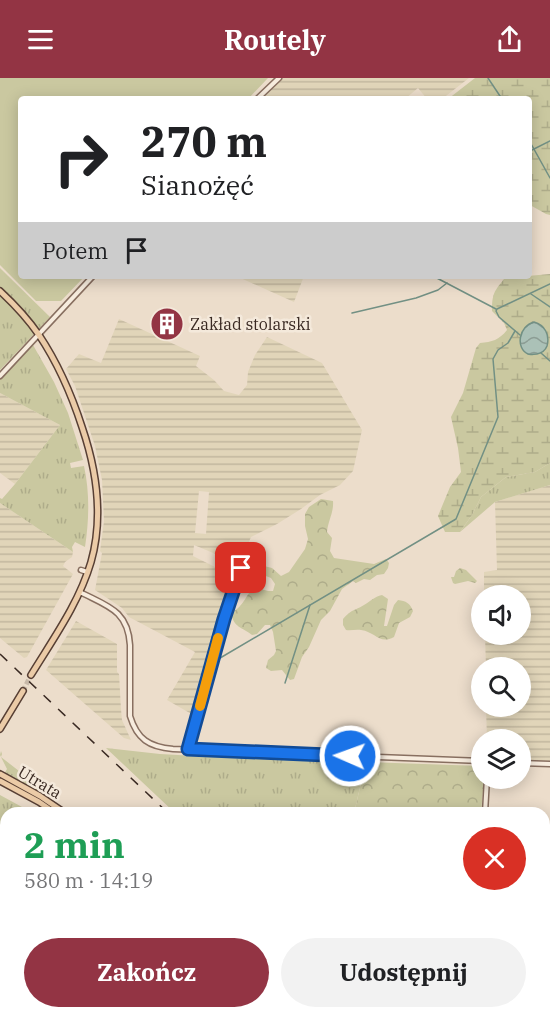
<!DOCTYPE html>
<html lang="pl">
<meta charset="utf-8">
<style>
:root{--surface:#fff;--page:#f2f2f2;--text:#202124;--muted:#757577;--accent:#933444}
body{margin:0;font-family:"IBM Plex Serif",serif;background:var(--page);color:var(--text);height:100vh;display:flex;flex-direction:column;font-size:22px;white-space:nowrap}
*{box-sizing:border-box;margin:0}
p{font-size:20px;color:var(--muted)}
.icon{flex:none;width:33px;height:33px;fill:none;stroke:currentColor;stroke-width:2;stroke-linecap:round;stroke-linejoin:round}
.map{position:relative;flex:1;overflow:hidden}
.side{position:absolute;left:0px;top:729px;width:550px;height:212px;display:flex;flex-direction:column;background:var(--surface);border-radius:18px 18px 0 0;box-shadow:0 3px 15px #0003}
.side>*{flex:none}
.banner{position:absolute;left:18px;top:18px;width:514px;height:183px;border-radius:6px;box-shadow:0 3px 15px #0003;background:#fff;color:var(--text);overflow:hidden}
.fabs{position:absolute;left:471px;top:507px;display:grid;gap:12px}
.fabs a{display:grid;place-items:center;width:60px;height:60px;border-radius:50%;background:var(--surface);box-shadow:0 3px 15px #0003;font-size:30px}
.pin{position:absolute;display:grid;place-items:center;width:51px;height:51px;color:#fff;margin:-26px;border-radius:12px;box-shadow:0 3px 9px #0006}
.me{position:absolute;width:66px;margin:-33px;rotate:272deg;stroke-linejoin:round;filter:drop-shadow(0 0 4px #0008)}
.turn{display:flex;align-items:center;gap:21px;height:126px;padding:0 24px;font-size:27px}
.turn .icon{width:78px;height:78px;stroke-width:2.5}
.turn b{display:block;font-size:42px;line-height:51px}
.then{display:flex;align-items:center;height:57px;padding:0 24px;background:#0003;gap:12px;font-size:22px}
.round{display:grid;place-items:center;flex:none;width:63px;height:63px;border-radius:32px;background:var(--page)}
.summary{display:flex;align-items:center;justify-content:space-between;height:102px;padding:0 24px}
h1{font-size:36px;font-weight:700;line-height:45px;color:#1e9e55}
.action{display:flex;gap:12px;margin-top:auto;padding:12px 24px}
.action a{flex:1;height:69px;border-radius:36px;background:var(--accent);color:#fff;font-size:24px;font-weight:700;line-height:69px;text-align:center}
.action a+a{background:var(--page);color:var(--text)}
header{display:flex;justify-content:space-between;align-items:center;height:78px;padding:0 24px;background:var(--accent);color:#fff;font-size:27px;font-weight:700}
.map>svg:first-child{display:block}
.farmland{fill:url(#farmland-rules);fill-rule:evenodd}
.grass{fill:url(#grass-tufts)}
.forest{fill:url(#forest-crowns)}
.wetland{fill:url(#wetland-marsh)}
.garden{fill:#cac8a0}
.water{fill:url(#water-waves);stroke:#729084;stroke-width:1.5}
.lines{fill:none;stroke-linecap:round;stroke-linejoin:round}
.stream{stroke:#729084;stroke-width:1.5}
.major-tunnel{stroke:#c8b9a9;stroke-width:5;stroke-dasharray:5 2.5;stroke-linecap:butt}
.minor-casing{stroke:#886f60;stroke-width:7}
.major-casing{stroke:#573f34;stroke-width:8}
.minor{stroke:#f7ecde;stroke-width:4}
.major{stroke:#ebcba7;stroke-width:5}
.rail{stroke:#3a2a23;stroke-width:1.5;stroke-dasharray:10 10;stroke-linecap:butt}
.route-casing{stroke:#114b97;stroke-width:15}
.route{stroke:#1a73e8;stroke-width:10}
.slow{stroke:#f59e0b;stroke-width:10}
.labels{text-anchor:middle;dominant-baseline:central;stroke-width:5;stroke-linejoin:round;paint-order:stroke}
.poi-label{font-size:16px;fill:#3a2a23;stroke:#f4e9db;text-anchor:start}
.street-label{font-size:16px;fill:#3a2a23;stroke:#f4e9db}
</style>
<header><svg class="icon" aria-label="menu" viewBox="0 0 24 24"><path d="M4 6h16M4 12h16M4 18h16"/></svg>Routely<svg class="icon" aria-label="share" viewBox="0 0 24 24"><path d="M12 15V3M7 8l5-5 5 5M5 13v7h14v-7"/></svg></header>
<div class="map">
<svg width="550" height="940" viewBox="0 0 550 940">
<defs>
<pattern id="farmland-rules" width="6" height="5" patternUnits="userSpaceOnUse" patternTransform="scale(1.5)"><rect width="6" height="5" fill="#e1d5b9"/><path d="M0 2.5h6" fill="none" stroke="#c2b79f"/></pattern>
<pattern id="grass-tufts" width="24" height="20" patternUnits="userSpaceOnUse" patternTransform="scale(1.5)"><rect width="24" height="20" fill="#cac8a0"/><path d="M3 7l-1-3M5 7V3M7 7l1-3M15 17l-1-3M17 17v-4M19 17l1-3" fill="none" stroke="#aeac8a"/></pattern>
<pattern id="forest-crowns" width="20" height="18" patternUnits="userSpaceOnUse" patternTransform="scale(1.5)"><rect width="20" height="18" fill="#cac8a0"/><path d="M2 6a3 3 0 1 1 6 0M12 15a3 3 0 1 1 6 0" fill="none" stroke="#aeac8a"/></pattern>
<pattern id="wetland-marsh" width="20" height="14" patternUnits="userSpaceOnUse" patternTransform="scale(1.5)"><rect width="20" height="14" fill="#cac8a0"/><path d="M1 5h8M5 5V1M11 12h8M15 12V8" fill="none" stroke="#aeac8a"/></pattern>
<pattern id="water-waves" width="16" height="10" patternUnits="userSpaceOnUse" patternTransform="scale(1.5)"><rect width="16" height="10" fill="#abc1b7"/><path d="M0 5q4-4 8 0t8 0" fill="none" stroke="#8c9d94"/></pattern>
</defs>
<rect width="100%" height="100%" fill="#ecddcb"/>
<g class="farmland">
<path d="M283,0h186l-27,21h-15l-9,-11 -13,11h-144z"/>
<path d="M236,198h68l-10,26z"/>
<path d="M119,241l81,37 -4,10 18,14 10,11 15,4 8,-10 1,-13 7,-17 12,-18 55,26 40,67 -9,41 -13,14 -20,10 -19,14 -24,15 -26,13 -15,35 -8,-6 1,-20 -9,-1 -2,10 -24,-10 -1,11 30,15 9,6 2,4 -17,51 -22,84 -28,-16 28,-48 -66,-35 -7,-9 -27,-18 7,-37 -2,-2 4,-30 -2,-41 -7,-34 -20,-60 -9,-17 13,-15 22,9zM199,413l10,1 -3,42 -11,-1z"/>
<path d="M0,315l60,32 -45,59 -15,-11z"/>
<path d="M550,407v276l-29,-1 -1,-20 -33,-1 -1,-32 34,-1v-38l-34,-1 -1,-32 35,-1v-38l-36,-1v-23l13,-2 -2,-68z"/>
<path d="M0,425l73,49 -1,5 -7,5 -2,4 10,8 -46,83 -3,1 -24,-20z"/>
<path d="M76,543l41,23v28l2,2 2,35 1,11 9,20 -7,-2 -78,-68z"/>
</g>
<g class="grass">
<path d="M0,190l50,49 -50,53z"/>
<path d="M33,267l21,37 14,31 15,47 -13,3 1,5 13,-2c6,27 5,55 1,81l-10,-5 -3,5 1,5 -73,-49v-5l2,1 13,-15 45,-59 -60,-32v-14z"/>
<path d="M550,385v22l-55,17 -35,30 12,-17 9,-18 25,-20 29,-5z"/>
<path d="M106,670l54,6 54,3 7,-2 145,7 -12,51h-179z"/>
<path d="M1,673l1,3 -1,3 36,28 2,-2 11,7v4l-7,1 -39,-21 3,-5 -7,-14z"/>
<path d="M0,717l33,18h-27v104l-6,-1z"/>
<path d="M97,935l222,-1 10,6h-233z"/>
</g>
<g class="forest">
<path d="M321,421l12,2c1,11 -5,20 -6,31l5,6 -2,13 4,7 40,6 12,-5 3,4 -1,5 -4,6 -7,1 -7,5 -6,-1 -8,4 -3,-2 -11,8 -12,22 -9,9 -12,27 -7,10 -8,22 -4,1 -8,-10 -11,1 -5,-3 2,-8 6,-5 2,-4 -3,-19 -3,-7h-5l-8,9 -5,1c-10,-8 -18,-7 -21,-22 3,-3 6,-3 9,-7 4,-4 6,-9 9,-13l9,-1 3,-3 7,2h5l2,-7 -4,-6 -13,-5 -1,-4 3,-4 12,3 9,8 8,-4 16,-23 3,-10 -3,-13v-12l4,-7z"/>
<path d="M460,490l6,2 11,11 -2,2 -7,-2 -13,3 -2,-1 -2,-6h3l2,-6z"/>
<path d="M382,517l6,4 -4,27h3l7,-21 4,-5c8,1 12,3 15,11l-3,6 -11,6 -5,14c-15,8 -18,-5 -33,-7 -5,-1 -10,1 -15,0l-3,-5v-6c9,-10 11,-8 21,-14 7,-4 10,-8 18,-10z"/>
<path d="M366,684l115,4 1,12 2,1 -3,34h-127z"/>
<path d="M404,935l51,-1v1l-1,5h-40z"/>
</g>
<g class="wetland">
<path d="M475,0h75v137l-4,-1 -16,-9v-106h-82z"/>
<path d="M550,196v189l-15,9 -29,5 -25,20 -9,18 -12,17h-15l-7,-16 12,-29 11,-15 -3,-24 -7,-31 12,-24 13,-45 4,-5c12,-1 19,-3 27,-13l-3,-7 -12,-12c0,-17 2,-20 13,-33z"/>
</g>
<path class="garden" d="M0,0h268l-20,21h-227v177h64l-24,25h-25l-36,-36z"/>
<path class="water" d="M534,244c11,3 16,13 13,24 -2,5 -5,7 -10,8 -3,0 -7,1 -9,0 -13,-6 -9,-28 6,-32z"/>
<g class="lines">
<g class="stream">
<path d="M488,0l14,21"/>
<path d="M530,64l20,36"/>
<path d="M530,73l20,-10"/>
<path d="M433,198l63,33"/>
<path d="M531,216l19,13"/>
<path d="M352,235l64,-15 22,-8 9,-7"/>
<path d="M520,257l-21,-18 -3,-6 1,-2 53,-25"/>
<path d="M541,275l9,8"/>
<path d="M215,583l241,-142 42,-102 -5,-58 5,-9 10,-7 7,-12"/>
<path d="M285,605l25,-78"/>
</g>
<path class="major-tunnel" d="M23,613l8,-16"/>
<defs>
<g id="minor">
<path d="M257,21l22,-21"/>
<path d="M0,298l93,-100"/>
<path d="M81,492l6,2"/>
<path d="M80,514c27,14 48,18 50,53v71c7,23 19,31 43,33l309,12"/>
<path d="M188,671l35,-130 18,-51"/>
<path d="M520,685l30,1"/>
<path d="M485,735l2,-35"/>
<path d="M0,936l6,-5"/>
<path d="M90,940l2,-6"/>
</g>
<g id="major">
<path d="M0,213c14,13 28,28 39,44 20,30 32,58 43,92 15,44 22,89 9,135 -12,41 -38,77 -60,113"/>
<path d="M0,651l23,-38"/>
<path d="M0,696l40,22 25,17"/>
<path d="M0,703l39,21 16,11"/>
<path d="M331,934l10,6"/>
</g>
</defs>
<use href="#minor" class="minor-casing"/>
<use href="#major" class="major-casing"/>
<use href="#minor" class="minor"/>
<use href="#major" class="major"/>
<g class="rail">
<path d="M0,576l168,159"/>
<path d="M393,934l8,6"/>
</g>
</g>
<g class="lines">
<defs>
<path id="route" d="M241,490l-17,51 -36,130 162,7"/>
</defs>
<use href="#route" class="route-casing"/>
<use href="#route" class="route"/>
<path class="slow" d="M200,628l18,-68"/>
</g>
<defs>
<symbol id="building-disc" viewBox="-11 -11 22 22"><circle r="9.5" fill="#933444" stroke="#f4e9db"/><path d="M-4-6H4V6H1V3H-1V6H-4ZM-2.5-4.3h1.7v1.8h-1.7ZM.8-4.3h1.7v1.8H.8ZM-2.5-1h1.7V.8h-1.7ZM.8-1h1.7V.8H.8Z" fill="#fff"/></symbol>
</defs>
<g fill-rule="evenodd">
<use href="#building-disc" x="148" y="227" width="38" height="38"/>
</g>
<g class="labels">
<g class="poi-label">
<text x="190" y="246">Zakład stolarski</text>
</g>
<g class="street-label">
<text transform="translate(40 704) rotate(31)">Utrata</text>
</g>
</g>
</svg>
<div class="fabs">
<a><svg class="icon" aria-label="sound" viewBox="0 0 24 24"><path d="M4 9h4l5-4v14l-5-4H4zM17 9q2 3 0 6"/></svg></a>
<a><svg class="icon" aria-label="search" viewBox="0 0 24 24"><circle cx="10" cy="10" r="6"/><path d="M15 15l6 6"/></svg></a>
<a><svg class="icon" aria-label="layers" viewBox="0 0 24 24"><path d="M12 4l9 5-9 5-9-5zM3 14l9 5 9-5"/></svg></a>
</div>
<div class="pin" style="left:241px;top:490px;background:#d93025"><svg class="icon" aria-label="arrive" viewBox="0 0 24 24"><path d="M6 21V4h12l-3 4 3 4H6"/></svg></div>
<svg class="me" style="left:350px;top:678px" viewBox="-20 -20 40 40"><circle r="17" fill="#1a73e8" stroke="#fff" stroke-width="3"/><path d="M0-11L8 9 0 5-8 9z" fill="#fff"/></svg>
<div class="banner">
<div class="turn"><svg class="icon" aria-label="right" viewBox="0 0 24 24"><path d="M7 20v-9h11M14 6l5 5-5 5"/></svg><div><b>270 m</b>Sianożęć</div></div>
<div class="then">Potem<svg class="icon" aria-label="arrive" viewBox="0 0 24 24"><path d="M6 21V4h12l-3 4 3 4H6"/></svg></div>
</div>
<section class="side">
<div class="summary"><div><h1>2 min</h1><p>580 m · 14:19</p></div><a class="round" style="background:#d93025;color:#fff"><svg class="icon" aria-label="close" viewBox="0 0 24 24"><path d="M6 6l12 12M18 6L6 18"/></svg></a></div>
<div class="action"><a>Zakończ</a><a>Udostępnij</a></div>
</section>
</div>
